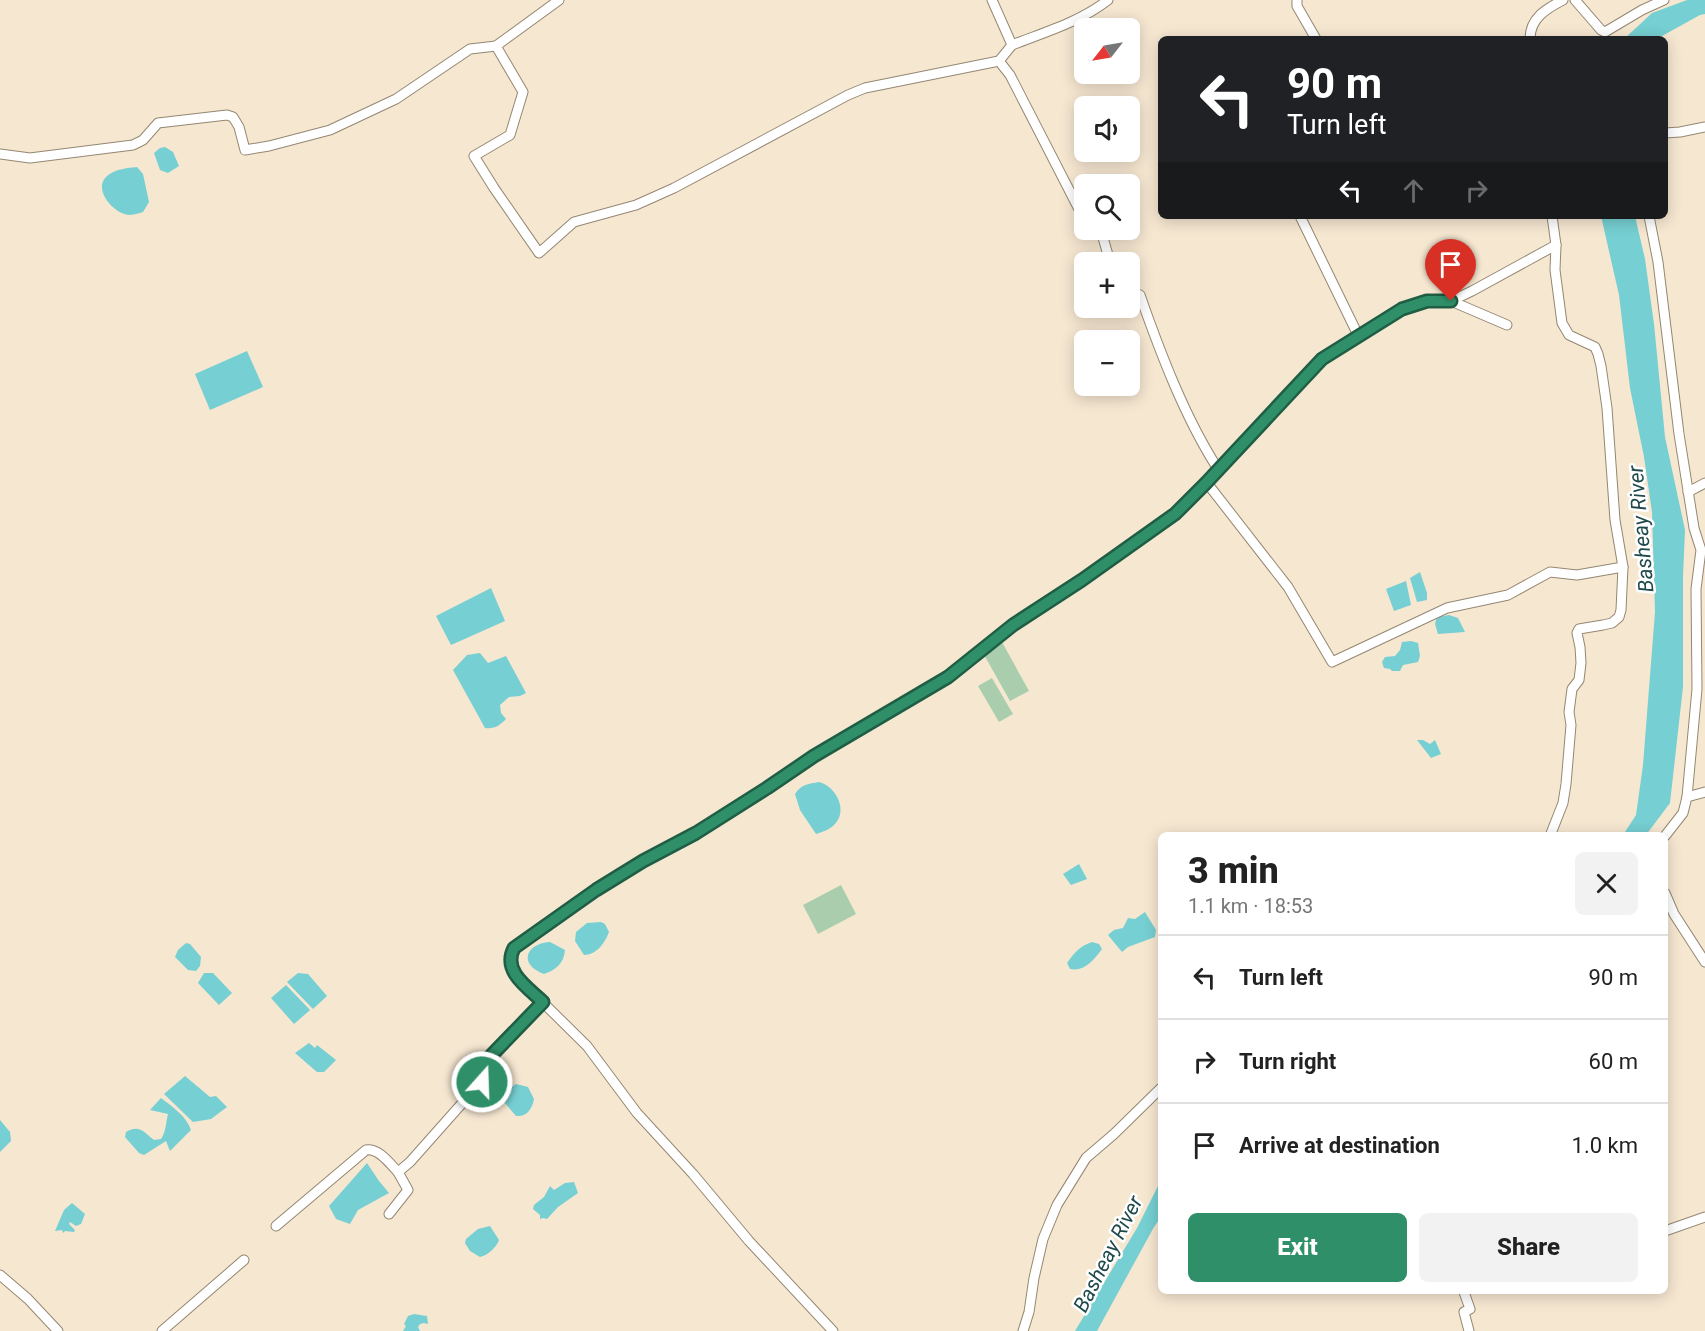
<!DOCTYPE html>
<meta charset="utf-8">
<style>
:root{--surface:#fff;--page:#f2f2f2;--text:#222;--muted:#767676;--line:#e0e0e0;--accent:#2f8f68}
body{margin:0;font-family:Roboto,sans-serif;background:var(--page);color:var(--text);height:100vh;display:flex;flex-direction:column;font-size:22px;white-space:nowrap}
*{box-sizing:border-box;margin:0}
p{font-size:20px;color:var(--muted)}
.icon{flex:none;width:33px;height:33px;fill:none;stroke:currentColor;stroke-width:2;stroke-linecap:round;stroke-linejoin:round}
.map{position:relative;flex:1;overflow:hidden}
.sheet{position:absolute;left:1158px;top:832px;width:510px;height:462px;display:flex;flex-direction:column;background:var(--surface);border-radius:9px;box-shadow:0 3px 15px #0003}
.sheet>*{flex:none}
.top-card{position:absolute;left:1158px;top:36px;width:510px;height:183px;border-radius:9px;box-shadow:0 3px 15px #0003;background:#202124;color:#fff;overflow:hidden}
.needle{width:39px;rotate:239deg}
.controls{position:absolute;left:1074px;top:18px;display:grid;gap:12px}
.controls a{display:grid;place-items:center;width:66px;height:66px;border-radius:9px;background:var(--surface);box-shadow:0 3px 15px #0003;font-size:30px}
.pin{position:absolute;display:grid;place-items:center;width:51px;height:51px;color:#fff;margin:-62px -26px;border-radius:50% 50% 50% 0;rotate:-45deg;box-shadow:0 0 6px #0007}
.pin .icon{rotate:45deg}
.me{position:absolute;width:66px;margin:-33px;rotate:20deg;stroke-linejoin:round;filter:drop-shadow(0 0 4px #0008)}
.turn{display:flex;align-items:center;gap:21px;height:126px;padding:0 30px;font-size:27px}
.turn .icon{width:78px;height:78px;stroke-width:2.5}
.turn b{display:block;font-size:42px;line-height:51px}
.lanes{display:flex;align-items:center;height:57px;padding:0 30px;background:#0003;justify-content:center;gap:30px;direction:ltr}
.lanes .off{opacity:.35}
.round{display:grid;place-items:center;flex:none;width:63px;height:63px;border-radius:9px;background:var(--page)}
.summary{display:flex;align-items:center;justify-content:space-between;height:102px;padding:0 30px}
h1{font-size:36px;font-weight:800;line-height:45px}
.button{display:flex;gap:12px;margin-top:auto;padding:12px 30px}
.button a{flex:1;height:69px;border-radius:9px;background:var(--accent);color:#fff;font-size:24px;font-weight:800;line-height:69px;text-align:center}
.button a+a{background:var(--page);color:var(--text)}
ul{padding:0;list-style:none}
li{display:flex;align-items:center;gap:18px;height:84px;padding:0 30px;border-top:2px solid var(--line)}
li div{flex:1}
li b{display:block;font-size:22px}
li em{font-style:normal}
.map>svg:first-child{display:block}
.green{fill:#aacead}
.water{fill:#76cfd2}
.lines{fill:none;stroke-linecap:round;stroke-linejoin:round}
.minor-casing{stroke:#948772;stroke-width:11}
.minor{stroke:#fff;stroke-width:9}
.route-casing{stroke:#1f5d44;stroke-width:15}
.route{stroke:#2f8f68;stroke-width:10}
.labels{text-anchor:middle;dominant-baseline:central;stroke-width:5;stroke-linejoin:round;paint-order:stroke}
.water-label{font-size:21px;font-style:italic;fill:#1f494a;stroke:#fff}
</style>
<div class="map">
<svg width="1705" height="1331" viewBox="0 0 1705 1331">
<rect width="100%" height="100%" fill="#f6e7d1"/>
<g class="green">
<path d="M1002,642l27,49 -19,10 -27,-48z"/>
<path d="M992,678l21,36 -14,8 -21,-36z"/>
<path d="M841,885l15,29 -38,20 -15,-29z"/>
</g>
<g class="water">
<path d="M1687,0h18v14l-5,1 -38,21 -2,3h-36l28,-26z"/>
<path d="M165,147l8,5 6,14 -11,7 -8,-3 -6,-17 6,-5z"/>
<path d="M137,167l6,7 6,28 -6,10c-4,1 -10,3 -14,3 -15,-1 -36,-25 -23,-38 8,-8 21,-9 31,-10z"/>
<path d="M1601,216h34l10,43 9,65 11,113 20,93 -2,46v111l-13,116 -24,32h-23l13,-20 7,-50 12,-153 -3,-100 -8,-55 -14,-69 -11,-93z"/>
<path d="M247,351l16,36 -53,23 -15,-36z"/>
<path d="M1420,572l7,21v7l-10,2 -7,-24z"/>
<path d="M1406,581l5,24 -17,6 -8,-22z"/>
<path d="M491,588l14,33 -54,24 -15,-29z"/>
<path d="M1449,615l9,3 7,14 -27,2 -3,-10 2,-7z"/>
<path d="M1411,641l7,2 2,13 -2,6 -15,3 -3,6h-8l-2,-2 -6,-1 -2,-6 3,-5 10,-1 5,-6 2,-8z"/>
<path d="M480,653l8,10 18,-7 20,37 -6,3 -11,1 -9,8 1,8 5,6c-7,7 -11,10 -21,9l-32,-58 14,-15z"/>
<path d="M1417,740h6l7,4 5,-4 6,14 -10,4z"/>
<path d="M819,782c17,4 30,29 15,43 -5,5 -12,7 -18,9l-16,-24 -5,-16c6,-10 14,-10 24,-12z"/>
<path d="M1079,864l8,15 -16,6 -8,-11z"/>
<path d="M1145,912l11,18 -1,7 -27,10 -6,5 -14,-17 6,-5 9,-2 5,-10 7,1z"/>
<path d="M601,922l4,2 4,8c-4,11 -13,23 -25,23l-9,-14 1,-9 11,-9z"/>
<path d="M550,942l15,8c-1,13 -9,20 -21,24 -25,-9 -20,-30 6,-32z"/>
<path d="M1092,942l7,2 3,5c-8,11 -18,23 -32,20l-3,-6c7,-10 13,-17 25,-21z"/>
<path d="M186,943l4,1 11,13 -1,9 -4,5 -8,-1 -13,-13 3,-7z"/>
<path d="M204,973h9l19,20 -13,12 -21,-22z"/>
<path d="M298,973l10,1 19,22 -14,13 -26,-27z"/>
<path d="M286,985l24,25 -16,14 -23,-26z"/>
<path d="M309,1043l6,5 2,-3 19,15 -12,12h-7l-22,-19z"/>
<path d="M185,1076l25,21 6,-1 11,11 -16,12 -18,3 -29,-28z"/>
<path d="M516,1084l12,3 6,12c-2,10 -7,18 -18,17l-12,-14 3,-12z"/>
<path d="M161,1098c12,9 25,18 30,32l-21,21 -4,-10 -22,14 -5,-2 -14,-16 1,-5c13,-8 18,0 28,8l7,-1c5,-7 5,-17 7,-25l-18,-4z"/>
<path d="M0,1120l10,12 1,9 -11,11z"/>
<path d="M367,1163l12,18 10,12 -31,17 -8,14 -14,-5 -7,-13z"/>
<path d="M1161,1180v37l-7,10 -57,104h-22l62,-103z"/>
<path d="M574,1182l4,11 -20,14 -11,12 -4,-1 -3,1v-4l-7,-6 1,-4 10,-8 6,-11 4,4 11,-7z"/>
<path d="M72,1203l13,11 -4,10 -5,2 -6,-4 -1,2 6,6 -1,2 -9,-1 -2,2 -1,-3 -7,1 9,-21z"/>
<path d="M490,1226l9,14c-3,8 -11,15 -19,17l-10,-6 -5,-8 1,-4 12,-10z"/>
<path d="M414,1314l13,2 1,8 -4,-1 -4,1 -2,3 2,4h-17l3,-5 -2,-2 4,-8z"/>
</g>
<g class="lines">
<defs>
<g id="minor">
<path d="M559,0l-63,46 27,46 -13,43 -36,21 20,32 45,65 35,-31 62,-17 38,-17 174,-93 17,-7 134,-27"/>
<path d="M992,0l20,45 -13,16 11,14 74,144"/>
<path d="M1297,0v6l19,33"/>
<path d="M1575,0l26,30 4,2 37,-22 22,-10"/>
<path d="M1530,39c0,-21 16,-30 33,-39"/>
<path d="M1012,45c33,-13 68,-23 96,-45"/>
<path d="M1665,133l15,-1 25,-5"/>
<path d="M0,154l30,4 103,-13 10,-5 15,-17 69,-8 6,2 6,10 6,23 24,-4 61,-16 66,-31 74,-50 26,-3"/>
<path d="M1300,216l58,119"/>
<path d="M1649,216l9,46 21,172 15,94 7,22 -5,39 1,100 -10,108 -4,16 -18,23"/>
<path d="M1097,230l5,4 8,28"/>
<path d="M1130,291l10,4c20,57 45,123 78,174l-11,14 81,104 44,75 115,-54 61,-13 42,-23 27,3 46,-8"/>
<path d="M1451,301l56,24"/>
<path d="M1218,469l104,-110 80,-50 25,-8h24l21,-10 84,-46"/>
<path d="M1688,492l17,-9"/>
<path d="M1687,797l18,-5"/>
<path d="M1550,836l13,-33 3,-19 5,-59 -2,-13 3,-23 7,-9 2,-17 -1,-16 -3,-14 2,-4 24,-4 9,-2 7,-6 2,-7 2,-43 -8,-47 -8,-112 -6,-42 -3,-12 -3,-7 -26,-12 -7,-12 -7,-53 1,-25 -4,-29"/>
<path d="M1665,893l9,21 31,48"/>
<path d="M389,1214l19,-24 -10,-18 12,-10 71,-80 2,-18 20,-23 40,-39"/>
<path d="M276,1226l90,-76c13,-2 24,14 32,22"/>
<path d="M1665,1231l40,-14"/>
<path d="M0,1275l28,24 30,32"/>
<path d="M1464,1292l6,17 -6,3 5,19"/>
<path d="M162,1331l82,-71"/>
<path d="M833,1331l-84,-90 -56,-67 -56,-61 -50,-67 -69,-68c-8,-11 -11,-17 -4,-30l82,-58 47,-29 53,-28 71,-45 47,-32 134,-79 25,-22 51,-38 26,-15 125,-88 32,-31"/>
<path d="M1023,1331l6,-19 5,-34 9,-39 14,-34 29,-47 28,-24 47,-46"/>
</g>
</defs>
<use href="#minor" class="minor-casing"/>
<use href="#minor" class="minor"/>
</g>
<g class="lines">
<defs>
<path id="route" d="M482,1082l1,-18 60,-62c-16,-15 -41,-31 -29,-54l82,-58 47,-29 53,-28 71,-45 47,-32 134,-79 65,-52 69,-45 93,-66 31,-31 116,-124 80,-50 25,-8h24"/>
</defs>
<use href="#route" class="route-casing"/>
<use href="#route" class="route"/>
</g>
<g class="labels">
<g class="water-label">
<text transform="translate(1641 529) rotate(-95)">Basheay River</text>
<text transform="translate(1108 1254) rotate(-63)">Basheay River</text>
</g>
</g>
</svg>
<div class="controls">
<a><svg class="needle" viewBox="-14 -14 28 28"><path d="M0-13l5 13h-10z" fill="#e53935"/><path d="M0 13l5-13h-10z" fill="#767676"/></svg></a>
<a><svg class="icon" aria-label="sound" viewBox="0 0 24 24"><path d="M4 9h4l5-4v14l-5-4H4zM17 9q2 3 0 6"/></svg></a>
<a><svg class="icon" aria-label="search" viewBox="0 0 24 24"><circle cx="10" cy="10" r="6"/><path d="M15 15l6 6"/></svg></a>
<a>+</a>
<a>−</a>
</div>
<div class="pin" style="left:1451px;top:301px;background:#d93025"><svg class="icon" aria-label="arrive" viewBox="0 0 24 24"><path d="M6 21V4h12l-3 4 3 4H6"/></svg></div>
<svg class="me" style="left:482px;top:1082px" viewBox="-20 -20 40 40"><circle r="17" fill="#2f8f68" stroke="#fff" stroke-width="3"/><path d="M0-11L8 9 0 5-8 9z" fill="#fff"/></svg>
<div class="top-card">
<div class="turn"><svg class="icon" aria-label="left" viewBox="0 0 24 24"><path d="M17 20v-9H6M10 6l-5 5 5 5"/></svg><div><b>90 m</b>Turn left</div></div>
<div class="lanes"><svg class="icon" aria-label="left" viewBox="0 0 24 24"><path d="M17 20v-9H6M10 6l-5 5 5 5"/></svg><svg class="icon off" aria-label="ahead" viewBox="0 0 24 24"><path d="M12 20V5M6 11l6-6 6 6"/></svg><svg class="icon off" aria-label="right" viewBox="0 0 24 24"><path d="M7 20v-9h11M14 6l5 5-5 5"/></svg></div>
</div>
<section class="sheet">
<div class="summary"><div><h1>3 min</h1><p>1.1 km · 18:53</p></div><a class="round"><svg class="icon" aria-label="close" viewBox="0 0 24 24"><path d="M6 6l12 12M18 6L6 18"/></svg></a></div>
<ul>
<li><svg class="icon" aria-label="left" viewBox="0 0 24 24"><path d="M17 20v-9H6M10 6l-5 5 5 5"/></svg><div><b>Turn left</b></div><em>90 m</em></li>
<li><svg class="icon" aria-label="right" viewBox="0 0 24 24"><path d="M7 20v-9h11M14 6l5 5-5 5"/></svg><div><b>Turn right</b></div><em>60 m</em></li>
<li><svg class="icon" aria-label="arrive" viewBox="0 0 24 24"><path d="M6 21V4h12l-3 4 3 4H6"/></svg><div><b>Arrive at destination</b></div><em>1.0 km</em></li>
</ul>
<div class="button"><a>Exit</a><a>Share</a></div>
</section>
</div>
